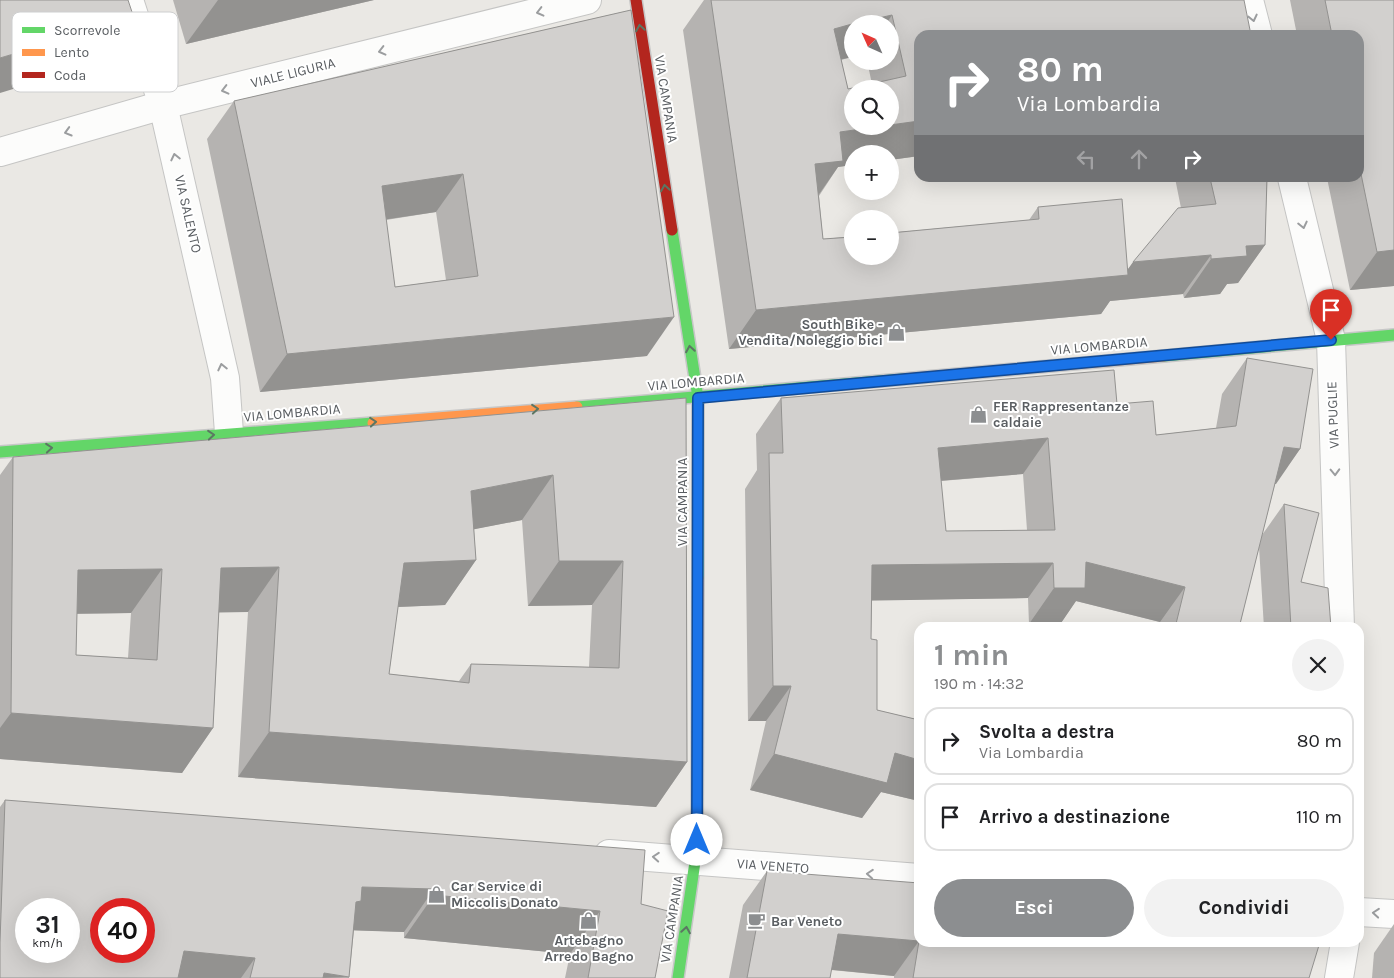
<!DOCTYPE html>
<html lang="it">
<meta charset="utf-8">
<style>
:root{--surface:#fff;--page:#f2f2f2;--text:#202124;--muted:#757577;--line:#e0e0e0;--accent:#8c8e90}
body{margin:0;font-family:Karla,sans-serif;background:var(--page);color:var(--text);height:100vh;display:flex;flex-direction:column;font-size:19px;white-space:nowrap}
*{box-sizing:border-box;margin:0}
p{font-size:16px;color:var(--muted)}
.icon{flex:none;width:28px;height:28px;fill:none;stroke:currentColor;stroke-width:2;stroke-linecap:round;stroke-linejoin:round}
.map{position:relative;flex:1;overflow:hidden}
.drawer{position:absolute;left:914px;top:622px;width:450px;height:325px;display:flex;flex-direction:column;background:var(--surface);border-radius:15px;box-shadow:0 5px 20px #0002}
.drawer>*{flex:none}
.guide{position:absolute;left:914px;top:30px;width:450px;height:152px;border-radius:15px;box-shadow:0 5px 20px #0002;background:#8c8e90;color:#fff;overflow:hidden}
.needle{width:32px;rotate:315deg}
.controls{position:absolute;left:844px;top:15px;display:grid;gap:10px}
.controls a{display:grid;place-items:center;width:55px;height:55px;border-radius:50%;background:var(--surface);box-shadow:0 5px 20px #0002;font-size:25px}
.speed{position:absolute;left:15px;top:898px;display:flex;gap:10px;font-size:25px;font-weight:700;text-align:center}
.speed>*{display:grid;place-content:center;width:65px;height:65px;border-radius:50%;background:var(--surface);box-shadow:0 5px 20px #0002;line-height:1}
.speed small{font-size:12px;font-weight:400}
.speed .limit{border:8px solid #d22;background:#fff;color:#111}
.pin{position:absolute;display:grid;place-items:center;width:42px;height:42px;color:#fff;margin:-51px -21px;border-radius:50% 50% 50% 0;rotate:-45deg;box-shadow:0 0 5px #0007}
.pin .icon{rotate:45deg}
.me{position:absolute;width:55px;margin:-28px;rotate:0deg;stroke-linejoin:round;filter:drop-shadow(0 0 4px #0008)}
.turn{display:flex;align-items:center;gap:18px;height:105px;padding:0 20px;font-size:22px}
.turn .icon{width:65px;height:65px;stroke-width:2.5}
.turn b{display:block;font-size:35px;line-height:42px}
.lanes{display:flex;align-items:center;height:48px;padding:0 20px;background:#0003;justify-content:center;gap:25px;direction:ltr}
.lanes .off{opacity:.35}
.round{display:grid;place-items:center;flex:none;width:52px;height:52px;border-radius:26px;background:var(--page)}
.summary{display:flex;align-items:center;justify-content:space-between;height:85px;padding:0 20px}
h1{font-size:30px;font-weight:700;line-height:38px;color:var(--accent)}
.cta{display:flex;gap:10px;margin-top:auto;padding:10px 20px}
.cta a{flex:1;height:58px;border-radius:30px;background:var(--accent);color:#fff;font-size:20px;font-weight:700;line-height:58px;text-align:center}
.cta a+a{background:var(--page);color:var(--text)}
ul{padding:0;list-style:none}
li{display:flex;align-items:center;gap:15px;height:68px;margin:0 10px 8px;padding:0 10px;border:2px solid var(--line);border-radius:15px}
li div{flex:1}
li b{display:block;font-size:19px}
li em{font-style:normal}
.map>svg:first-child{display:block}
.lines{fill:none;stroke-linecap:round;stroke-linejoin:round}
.street-casing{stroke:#c5c5c4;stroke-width:30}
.fast-casing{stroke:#c7c7c7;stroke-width:14}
.slow-casing{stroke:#c7c7c7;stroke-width:14}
.jam-casing{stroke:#c7c7c7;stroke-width:14}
.street{stroke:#fcfcfb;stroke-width:28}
.fast{stroke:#63d668;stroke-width:11}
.slow{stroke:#ff974d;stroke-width:11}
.jam{stroke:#b3261e;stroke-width:11}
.wall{fill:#b5b3b1;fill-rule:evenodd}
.shaded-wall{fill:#939290}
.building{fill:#d2d0ce;stroke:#939290;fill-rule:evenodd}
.oneway{stroke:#9b9d9f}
.oneway2{stroke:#5c7663}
.route-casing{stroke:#114b97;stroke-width:12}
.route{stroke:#1a73e8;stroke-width:9}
.labels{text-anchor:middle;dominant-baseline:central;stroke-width:4;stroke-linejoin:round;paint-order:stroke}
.street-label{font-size:14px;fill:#5a5e62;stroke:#fff}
.poi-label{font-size:14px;font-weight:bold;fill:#5a5e62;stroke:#fff;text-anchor:start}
.key{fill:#fff;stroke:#cecfd0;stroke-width:1}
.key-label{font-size:14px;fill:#5a5e62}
</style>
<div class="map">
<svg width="1394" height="978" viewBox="0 0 1394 978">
<rect width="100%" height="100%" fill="#eae8e4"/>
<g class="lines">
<defs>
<g id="street">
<path d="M129,0l34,105 62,273 4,55"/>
<path d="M1249,0l9,35"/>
<path d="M0,152l163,-47 424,-105"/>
<path d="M1292,178l39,162 9,288"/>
<path d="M609,854l310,24"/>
<path d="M1359,912l35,2"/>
<path d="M1339,978l6,-36"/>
</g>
<g id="fast">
<path d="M672,230l26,168v180"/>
<path d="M1164,356l230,-21"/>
<path d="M577,407l326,-28"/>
<path d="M0,452l373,-29"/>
<path d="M678,978l19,-130"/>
</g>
<g id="slow">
<path d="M903,379l261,-23"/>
<path d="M373,423l204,-16"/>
<path d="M697,848l1,-270"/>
</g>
<path id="jam" d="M636,0l36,230"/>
</defs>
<use href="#street" class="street-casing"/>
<use href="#fast" class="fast-casing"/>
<use href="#slow" class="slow-casing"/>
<use href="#jam" class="jam-casing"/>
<use href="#street" class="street"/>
<use href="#fast" class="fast"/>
<use href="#slow" class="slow"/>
<use href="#jam" class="jam"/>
</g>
<g class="wall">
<path d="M173,0h201l-188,44z"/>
<path d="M704,0h540l-325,35v121l-29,4 -38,-6v11l-14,2 -19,29 4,43 206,-19 9,-13 89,63 54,-62 -6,-30h92l-2,67 -27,38 -11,1 -7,10 -36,4 -1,-4 -73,7 -9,13 -372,35 -46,-319zM852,24h38v37h-23l5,23 -24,5 -7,-29 11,-3z"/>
<path d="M1290,0h104v286l-44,4 -23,-112h32v-143h-62z"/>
<path d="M631,10l16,346 -387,36 -53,-253 27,-38zM436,212l10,68 -51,7 -9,-67z"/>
<path d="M1247,358l53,91 -25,35 -13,51 22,-31 17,78 30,46h-67l-5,-81 -20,81h-80l1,-6 -84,-21 -15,22 -32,1 -1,-26 -156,2 -1,39 6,71 42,10v81l-38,-9 -19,26 -112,-28 16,-69h-18l-3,-232 12,-19 -1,-36 25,-36 336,6 39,31 60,-7 6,-34zM1023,474l4,56 -81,1 -5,-50z"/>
<path d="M686,398l1,364 -31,45 -418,-30 10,-165h-29l-6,116 -31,45 -182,-14v-284l13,-18zM522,520l6,86 64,-1 -3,62 -118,-3 -12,17 -70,-7 9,-67 47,-2 31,-45 -2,-31zM131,613l-3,45 -52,-3 1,-41z"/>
<path d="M5,800l636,104 14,74h-90l5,-24 -166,-16v-6l-50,-2 -5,48h-349v-171z"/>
<path d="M767,871l542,107h-415v-2l-63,-6 -1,8h-101l14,-73z"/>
<path d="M1394,924v54h-22l2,-25z"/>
</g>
<g class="shaded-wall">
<path d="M218,0h156l-188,44z"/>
<path d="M892,15l-6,9h-31z"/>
<path d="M134,18l-32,44 -102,31v-35z"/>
<path d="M852,24v33l-45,10 27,-38z"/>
<path d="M919,121v35l-29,4v-6h-38v11l-14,2 -23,33v-36l25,-32 43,-6h7v-1z"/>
<path d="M463,174l-27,38 -81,12 27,-38z"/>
<path d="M1265,245l-27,38 -11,1 -7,10 -36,4 27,-39 35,-13z"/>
<path d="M1394,250v36l-44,4 27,-38z"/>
<path d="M1211,255l-28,39 -73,7 -9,13 -372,35 27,-39 368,-35 9,-13z"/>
<path d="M674,317l-27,39 -387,36 27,-38z"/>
<path d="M1048,438l-25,36 -110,9 25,-35z"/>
<path d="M1284,447l16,2 -24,35 -17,-1z"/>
<path d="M553,475l-31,45 -82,16 31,-45z"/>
<path d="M476,560l-31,45 -72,3 31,-45z"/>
<path d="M559,561h64l-31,44 -64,1z"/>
<path d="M1086,562l99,25 -25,35 -84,-21 -15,22 -32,1 25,-36z"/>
<path d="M1053,563l-25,35 -181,3 25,-36z"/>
<path d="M279,567l-31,45 -58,1 31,-45z"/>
<path d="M162,569l-31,44 -84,1 31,-44z"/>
<path d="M773,686h18l-25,35h-18z"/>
<path d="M11,713l202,15 -31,45 -182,-14v-31z"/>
<path d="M269,732l418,30 -31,45 -418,-30z"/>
<path d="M895,753l24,7v41l-38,-9 -19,26 -112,-28 24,-36z"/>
<path d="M362,887l72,2 -30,43 -63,-2z"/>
<path d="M434,895l166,16 -30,43 -166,-16z"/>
<path d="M838,934l81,7 -25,35 -80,-8z"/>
<path d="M184,951l71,7 -14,20h-76z"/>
<path d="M324,973l25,4 -28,1z"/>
</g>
<g class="building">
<path d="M0,0h128l6,18 -134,40z"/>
<path d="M711,0h533l7,35h-332v86l-29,4v-36h-38v37h31l-43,6 3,29 -28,3 8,75 29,-2v19h38v-23l149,-14 -1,-12 84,-8 6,76 -372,35zM892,15l14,61 -58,13 -14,-60 18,-5z"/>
<path d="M1325,0h69v250l-17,2 -18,-88v-129h-27z"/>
<path d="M631,10l43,307 -387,37 -53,-253zM463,174l15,102 -83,11 -13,-101z"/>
<path d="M1210,178h57l-2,67 -19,1 1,10 -36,3v-4l-78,7 45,-54 38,-4z"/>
<path d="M1247,358l66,11 -13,80 -16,-2 -45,181h-64l10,-41 -99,-25 -1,26h-31l-1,-25 -181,2 -1,74 6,1v70l42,10v40l-24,-7 -8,30 -113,-29 17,-68h-18l-4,-233h14l-2,-55 333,-28 3,34 36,-3 3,34 80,-9zM1048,438l7,92 -109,1 -8,-83z"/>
<path d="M686,398l1,364 -418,-30 10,-165 -58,1 -8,160 -202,-15 2,-256zM553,475l6,86h64l-4,107 -148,-4 -2,19 -80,-9 15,-111 72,-3 -5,-69zM162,569l-5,91 -81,-5 2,-85z"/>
<path d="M1284,504l35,9 -18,69 27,6 3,40h-40z"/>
<path d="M5,800l640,50 -4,54 27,7 -13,67h-67l12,-67 -166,-16v-6l-72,-2 -1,14 -5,1 -7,75 -25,-4 -1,5h-73l5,-20 -71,-7 -6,27h-178v-36zM26,909h43v42h-43zM101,909h43v42h-43z"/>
<path d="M767,871l152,12v59h401l-11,36h-396l6,-37 -81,-7 -8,44h-83z"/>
</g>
<defs><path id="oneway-chevron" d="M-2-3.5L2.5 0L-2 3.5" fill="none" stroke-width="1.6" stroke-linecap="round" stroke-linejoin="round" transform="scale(1.25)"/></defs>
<g class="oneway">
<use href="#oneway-chevron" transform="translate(540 12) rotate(166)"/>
<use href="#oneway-chevron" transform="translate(1253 18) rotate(77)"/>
<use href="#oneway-chevron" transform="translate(382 51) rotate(166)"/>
<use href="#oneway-chevron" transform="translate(225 90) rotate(166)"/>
<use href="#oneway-chevron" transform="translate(68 132) rotate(164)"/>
<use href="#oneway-chevron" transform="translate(175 157) rotate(-103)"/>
<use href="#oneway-chevron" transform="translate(1303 225) rotate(77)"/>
<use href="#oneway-chevron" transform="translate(222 367) rotate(-103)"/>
<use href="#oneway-chevron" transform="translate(1335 472) rotate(88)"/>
<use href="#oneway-chevron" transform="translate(656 857) rotate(-176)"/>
<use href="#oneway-chevron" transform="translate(870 874) rotate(-176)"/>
<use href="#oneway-chevron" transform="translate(1376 913) rotate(-175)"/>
</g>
<g class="oneway2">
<use href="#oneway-chevron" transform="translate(640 28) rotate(-99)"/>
<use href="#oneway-chevron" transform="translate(665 188) rotate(-99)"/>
<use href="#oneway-chevron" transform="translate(690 349) rotate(-99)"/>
<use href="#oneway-chevron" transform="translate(535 409) rotate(-5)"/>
<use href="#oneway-chevron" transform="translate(373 422) rotate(-5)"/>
<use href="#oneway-chevron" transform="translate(211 435) rotate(-5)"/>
<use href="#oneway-chevron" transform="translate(49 448) rotate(-5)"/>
<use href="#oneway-chevron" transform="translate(686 930) rotate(-81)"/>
</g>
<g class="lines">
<defs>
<path id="route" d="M697,840l1,-442 633,-58"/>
</defs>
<use href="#route" class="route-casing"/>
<use href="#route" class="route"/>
</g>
<defs>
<symbol id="shop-bare" viewBox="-9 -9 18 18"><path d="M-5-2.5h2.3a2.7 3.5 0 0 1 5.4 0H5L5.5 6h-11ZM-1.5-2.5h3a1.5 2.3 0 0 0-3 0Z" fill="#8c8e90" stroke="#fff" stroke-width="2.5" paint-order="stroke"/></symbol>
<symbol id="cafe-bare" viewBox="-9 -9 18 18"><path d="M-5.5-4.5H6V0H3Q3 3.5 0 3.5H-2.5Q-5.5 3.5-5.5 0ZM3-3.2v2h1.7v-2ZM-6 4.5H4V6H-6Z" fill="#8c8e90" stroke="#fff" stroke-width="2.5" paint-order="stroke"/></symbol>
</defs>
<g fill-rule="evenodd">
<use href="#shop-bare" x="884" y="320" width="25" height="25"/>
<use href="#shop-bare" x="966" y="402" width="25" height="25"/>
<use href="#shop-bare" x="424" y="882" width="25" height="25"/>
<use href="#shop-bare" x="576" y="908" width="25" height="25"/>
<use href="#cafe-bare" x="744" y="908" width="25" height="25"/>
</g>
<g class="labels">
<g class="street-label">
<text transform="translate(293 73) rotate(-14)">VIALE LIGURIA</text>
<text transform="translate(666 99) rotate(81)">VIA CAMPANIA</text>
<text transform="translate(188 214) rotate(77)">VIA SALENTO</text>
<text transform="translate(1099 346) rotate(-5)">VIA LOMBARDIA</text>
<text transform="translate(696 382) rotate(-5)">VIA LOMBARDIA</text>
<text transform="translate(292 413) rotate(-5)">VIA LOMBARDIA</text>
<text transform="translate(1333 415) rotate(-92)">VIA PUGLIE</text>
<text transform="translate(682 502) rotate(-90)">VIA CAMPANIA</text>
<text transform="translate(773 866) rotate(4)">VIA VENETO</text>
<text transform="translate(672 919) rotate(-81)">VIA CAMPANIA</text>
</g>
<g class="poi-label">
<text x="883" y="324" text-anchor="end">South Bike -<tspan x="883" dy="16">Vendita/Noleggio bici</tspan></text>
<text x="993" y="406">FER Rappresentanze<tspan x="993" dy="16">caldaie</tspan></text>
<text x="451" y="886">Car Service di<tspan x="451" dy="16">Miccolis Donato</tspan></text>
<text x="771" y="921">Bar Veneto</text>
<text x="589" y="940" text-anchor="middle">Artebagno<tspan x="589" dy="16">Arredo Bagno</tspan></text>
</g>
</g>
<rect x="12" y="12" width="166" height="80" rx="8" class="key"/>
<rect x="22" y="27" width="23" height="6" fill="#63d668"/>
<rect x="22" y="49" width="23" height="7" fill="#ff974d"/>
<rect x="22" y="72" width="23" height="6" fill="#b3261e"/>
<g class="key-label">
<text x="54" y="35">Scorrevole</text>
<text x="54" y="57">Lento</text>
<text x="54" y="80">Coda</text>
</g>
</svg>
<div class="controls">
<a><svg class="needle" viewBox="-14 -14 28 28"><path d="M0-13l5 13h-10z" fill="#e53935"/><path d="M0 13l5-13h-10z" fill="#757577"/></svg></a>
<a><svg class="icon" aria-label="search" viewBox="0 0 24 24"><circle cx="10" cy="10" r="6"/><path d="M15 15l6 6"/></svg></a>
<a>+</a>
<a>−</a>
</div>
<div class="speed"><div>31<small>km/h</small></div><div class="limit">40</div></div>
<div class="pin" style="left:1331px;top:340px;background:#d93025"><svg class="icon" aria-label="arrive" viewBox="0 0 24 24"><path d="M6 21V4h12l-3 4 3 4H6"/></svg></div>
<svg class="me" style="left:697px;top:840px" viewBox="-20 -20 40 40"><circle r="19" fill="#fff"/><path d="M0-13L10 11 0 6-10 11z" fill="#1a73e8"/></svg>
<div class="guide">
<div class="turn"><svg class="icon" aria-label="right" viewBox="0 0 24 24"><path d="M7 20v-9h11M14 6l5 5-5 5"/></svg><div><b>80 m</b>Via Lombardia</div></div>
<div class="lanes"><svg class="icon off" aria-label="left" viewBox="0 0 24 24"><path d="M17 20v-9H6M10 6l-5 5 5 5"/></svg><svg class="icon off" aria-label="ahead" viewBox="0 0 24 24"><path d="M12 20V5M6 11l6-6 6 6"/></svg><svg class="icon" aria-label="right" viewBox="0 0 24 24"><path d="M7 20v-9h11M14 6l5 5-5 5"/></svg></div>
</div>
<section class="drawer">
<div class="summary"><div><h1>1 min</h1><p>190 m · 14:32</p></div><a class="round"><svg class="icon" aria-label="close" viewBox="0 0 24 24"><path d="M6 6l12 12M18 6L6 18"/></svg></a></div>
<ul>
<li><svg class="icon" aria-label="right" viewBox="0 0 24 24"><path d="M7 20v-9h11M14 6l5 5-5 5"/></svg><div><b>Svolta a destra</b><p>Via Lombardia</p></div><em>80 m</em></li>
<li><svg class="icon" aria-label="arrive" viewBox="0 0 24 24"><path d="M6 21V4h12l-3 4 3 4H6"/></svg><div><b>Arrivo a destinazione</b></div><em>110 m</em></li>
</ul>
<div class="cta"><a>Esci</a><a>Condividi</a></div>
</section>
</div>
